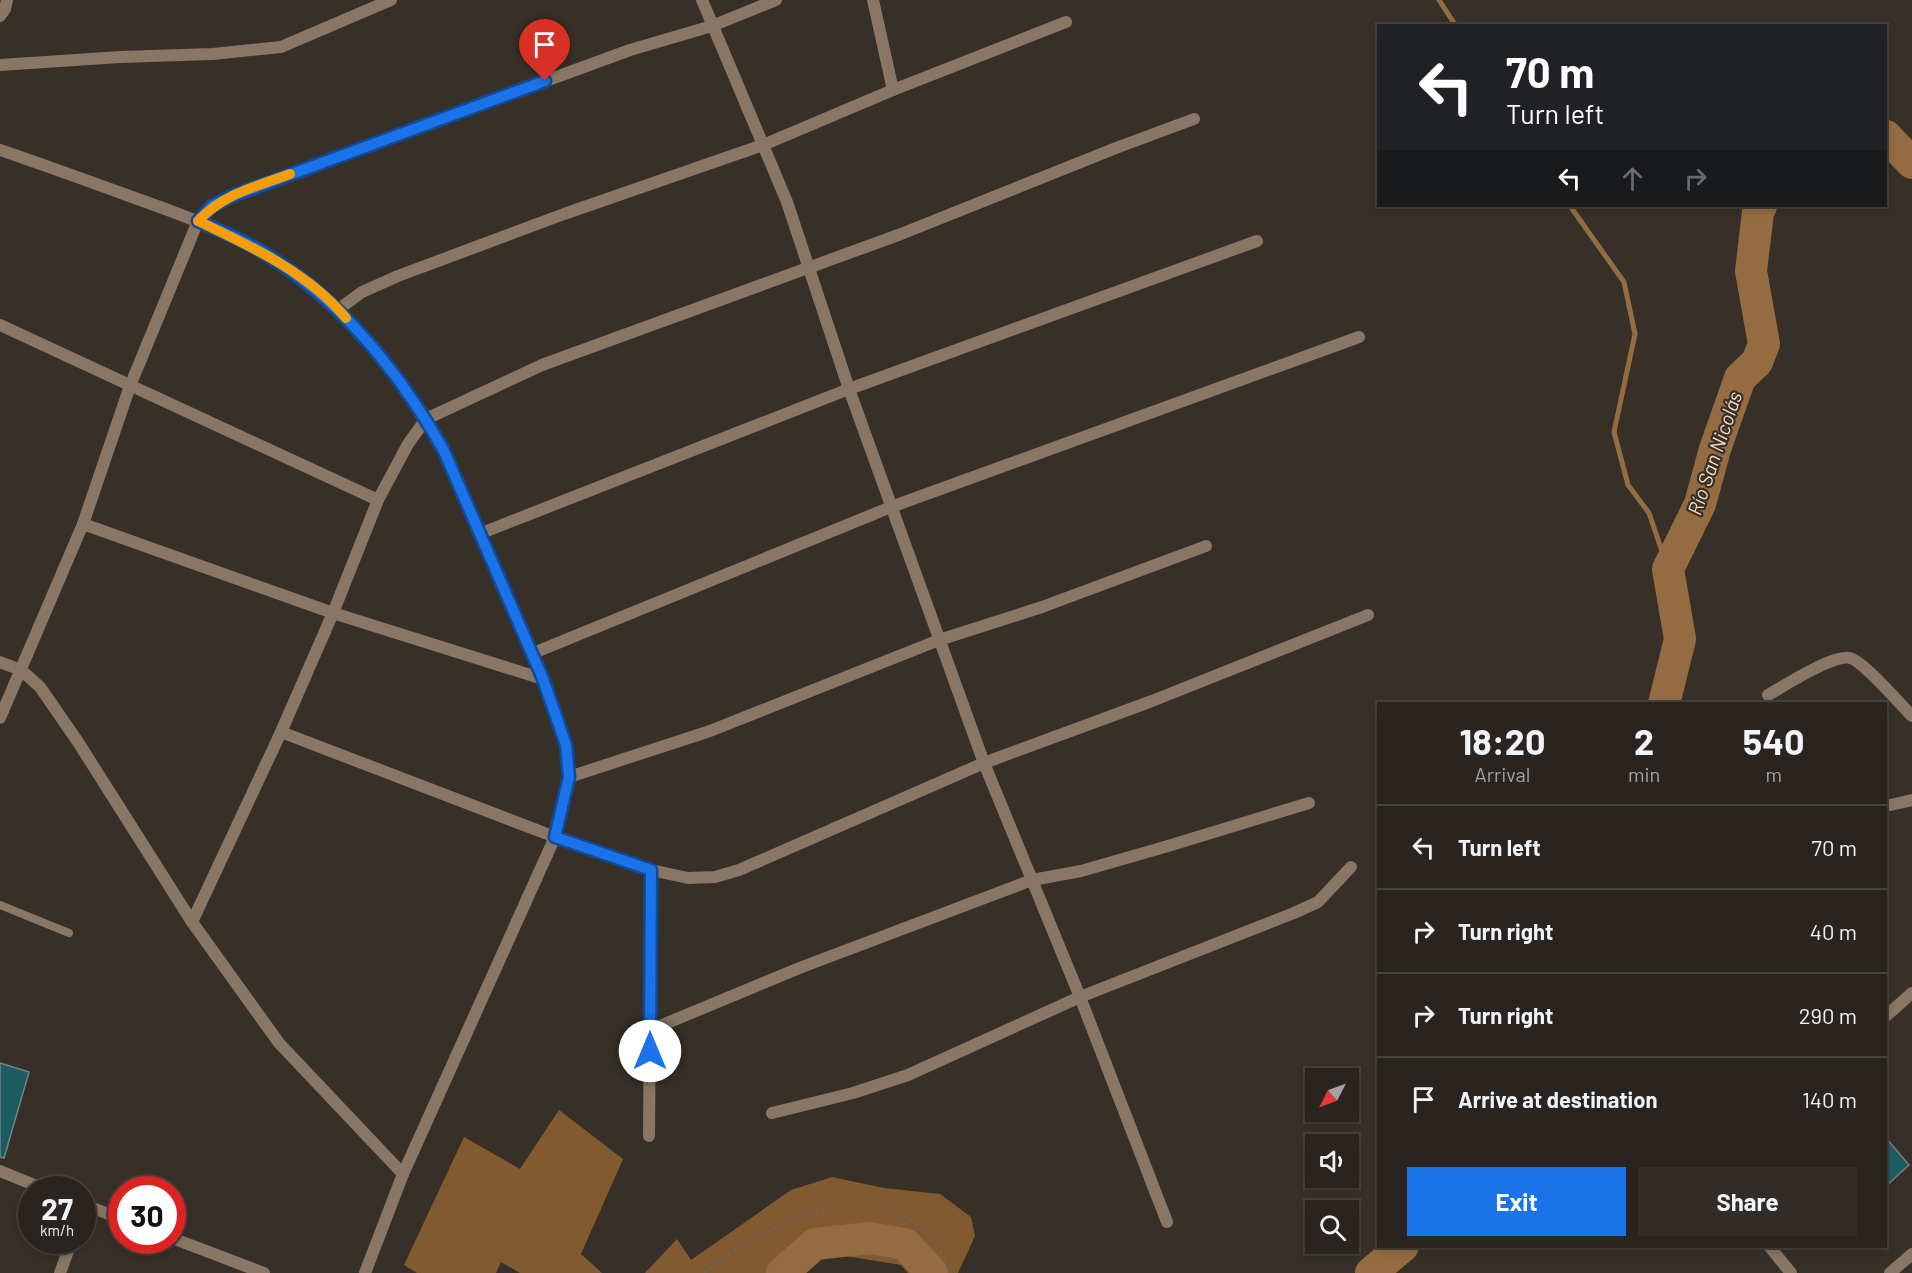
<!DOCTYPE html>
<meta charset="utf-8">
<style>
:root{--surface:#29241f;--page:#312c28;--text:#f1f3f6;--muted:#a5a4a4;--line:#45413d;--accent:#1a73e8}
body{margin:0;font-family:Barlow,sans-serif;background:var(--page);color:var(--text);height:100vh;display:flex;flex-direction:column;font-size:22px;white-space:nowrap}
*{box-sizing:border-box;margin:0}
p{font-size:20px;color:var(--muted)}
.icon{flex:none;width:33px;height:33px;fill:none;stroke:currentColor;stroke-width:2;stroke-linecap:round;stroke-linejoin:round}
.map{position:relative;flex:1;overflow:hidden}
.panel{position:absolute;left:1377px;top:702px;width:510px;height:546px;display:flex;flex-direction:column;background:var(--surface);border-radius:0px;box-shadow:0 3px 9px #0003,0 0 0 2px var(--line)}
.panel>*{flex:none}
.banner{position:absolute;left:1377px;top:24px;width:510px;height:183px;border-radius:0px;box-shadow:0 3px 9px #0003,0 0 0 2px var(--line);background:#202124;color:#fff;overflow:hidden}
.needle{width:39px;rotate:228deg}
.controls{position:absolute;left:1305px;top:1068px;display:grid;gap:12px}
.controls a{display:grid;place-items:center;width:54px;height:54px;border-radius:0px;background:var(--surface);box-shadow:0 3px 9px #0003,0 0 0 2px var(--line);font-size:30px}
.speed{position:absolute;left:18px;top:1176px;display:flex;gap:12px;font-size:30px;font-weight:700;text-align:center}
.speed>*{display:grid;place-content:center;width:78px;height:78px;border-radius:50%;background:var(--surface);box-shadow:0 3px 9px #0003,0 0 0 2px var(--line);line-height:1}
.speed small{font-size:15px;font-weight:400}
.speed .limit{border:9px solid #d22;background:#fff;color:#111}
.pin{position:absolute;display:grid;place-items:center;width:51px;height:51px;color:#fff;margin:-62px -26px;border-radius:50% 50% 50% 0;rotate:-45deg;box-shadow:0 0 6px #0007}
.pin .icon{rotate:45deg}
.me{position:absolute;width:66px;margin:-33px;rotate:0deg;stroke-linejoin:round;filter:drop-shadow(0 0 4px #0008)}
.turn{display:flex;align-items:center;gap:21px;height:126px;padding:0 30px;font-size:27px}
.turn .icon{width:78px;height:78px;stroke-width:2.5}
.turn b{display:block;font-size:42px;line-height:51px}
.lanes{display:flex;align-items:center;height:57px;padding:0 30px;background:#0003;justify-content:center;gap:30px;direction:ltr}
.lanes .off{opacity:.35}
.eta{display:flex;justify-content:space-evenly;align-items:center;height:102px;text-align:center}
.eta b{font-size:36px;font-weight:700;line-height:42px}
.cta{display:flex;gap:12px;margin-top:auto;padding:12px 30px}
.cta a{flex:1;height:69px;border-radius:0px;background:var(--accent);color:#fff;font-size:24px;font-weight:700;line-height:69px;text-align:center}
.cta a+a{background:var(--page);color:var(--text)}
ul{padding:0;list-style:none}
li{display:flex;align-items:center;gap:18px;height:84px;padding:0 30px;border-top:2px solid var(--line)}
li div{flex:1}
li b{display:block;font-size:22px}
li em{font-style:normal}
.map>svg:first-child{display:block}
.forest{fill:#825a2f}
.lines{fill:none;stroke-linecap:round;stroke-linejoin:round}
.stream{stroke:#956c42;stroke-width:5}
.river{stroke:#956c42;stroke-width:32}
.building{fill:#1d5b63;stroke:#748183;stroke-width:1.5}
.path{stroke:#6a645e;stroke-width:3;stroke-dasharray:3 4.5;stroke-linecap:butt}
.service{stroke:#897664;stroke-width:8}
.minor{stroke:#897664;stroke-width:12}
.tertiary{stroke:#897664;stroke-width:12}
.route-casing{stroke:#114b97;stroke-width:15}
.route{stroke:#1a73e8;stroke-width:10}
.slow{stroke:#f59e0b;stroke-width:10}
.labels{text-anchor:middle;dominant-baseline:central;stroke-width:4.5;stroke-linejoin:round;paint-order:stroke}
.water-label{font-size:20px;font-style:italic;fill:#f7ddc4;stroke:#373029}
</style>
<div class="map">
<svg width="1912" height="1273" viewBox="0 0 1912 1273">
<rect width="100%" height="100%" fill="#373029"/>
<g class="forest">
<path d="M559,1110l64,49 -42,95 21,19h-82l-19,-11 -5,11h-79l-13,-8 60,-128 56,32z"/>
<path d="M832,1177l52,11 56,6 31,23 4,19 -17,37h-50l-7,-8 -98,-16 -24,24h-134l32,-34 14,21 100,-70z"/>
</g>
<g class="lines">
<g class="stream">
<path d="M1439,0l17,26"/>
<path d="M1570,206l54,76 11,52 -21,98 14,53 21,28 19,56"/>
</g>
<g class="river">
<path d="M1886,136l26,27"/>
<path d="M1664,704l16,-65 -12,-70 32,-65 15,-55 25,-71 17,-16 7,-18 -13,-73 7,-59 3,-6"/>
<path d="M782,1273l33,-29 55,-6 35,6 27,29"/>
<path d="M1371,1273l32,-27"/>
</g>
</g>
<g class="building">
<path d="M0,1063l29,9 -25,86 -4,-1z"/>
<path d="M1886,1138l23,27 -23,21z"/>
</g>
<g class="lines">
<path class="path" d="M704,1273c48,-42 149,-94 209,-51 18,12 29,32 38,51"/>
<path class="service" d="M0,905l69,28"/>
<g class="minor">
<path d="M702,0l85,202 62,187 135,374 96,234 87,225"/>
<path d="M873,0l20,90"/>
<path d="M0,16l5,-7 2,-9"/>
<path d="M0,65l120,-8 93,-3 68,-7 110,-47"/>
<path d="M0,150c44,15 88,31 132,47 45,16 89,32 130,55 77,43 139,123 182,199l99,228 23,66 3,32 -14,60 -152,337 -38,99"/>
<path d="M339,309l23,-17 36,-16 166,-62 199,-69 130,-55 173,-68"/>
<path d="M0,325l378,175"/>
<path d="M83,524l250,89 210,66"/>
<path d="M479,534l370,-145 408,-148"/>
<path d="M531,654l360,-147 468,-170"/>
<path d="M0,662l21,8 19,17 38,55 114,180 87,121 124,131"/>
<path d="M1768,695c16,-9 65,-41 82,-37 13,3 50,46 62,58"/>
<path d="M0,718l83,-194 47,-138 68,-165 14,-15 20,-10 398,-146 82,-24 64,-26"/>
<path d="M281,732l274,105 96,33 37,8 27,-1 24,-7 245,-107 168,-62 216,-86"/>
<path d="M569,777l141,-46 229,-91 103,-33 164,-61"/>
<path d="M1886,806l26,-6"/>
<path d="M192,922l89,-190 52,-119 45,-113 30,-56 18,-25 116,-54 359,-131 215,-86 78,-29"/>
<path d="M1886,1016l26,-23"/>
<path d="M650,1030l152,-63 230,-87 49,-9 87,-25 141,-43"/>
<path d="M772,1113l81,-20 55,-18 172,-78 214,-84 24,-11 33,-35"/>
<path d="M649,1136l2,-266"/>
<path d="M0,1171l47,19"/>
<path d="M82,1204l40,15"/>
<path d="M172,1238l92,35"/>
<path d="M1769,1246l22,27"/>
<path d="M60,1273l12,-33"/>
</g>
<path class="tertiary" d="M1890,1273l22,-19"/>
</g>
<g class="lines">
<defs>
<path id="route" d="M545,81l-313,115 -20,10 -14,15c22,10 45,19 66,32 77,47 136,120 180,198l99,228 23,66 3,32 -14,60 96,33 -1,181"/>
</defs>
<use href="#route" class="route-casing"/>
<use href="#route" class="route"/>
<path class="slow" d="M290,174c-33,12 -67,20 -92,47 52,25 110,51 148,97"/>
</g>
<g class="labels">
<g class="water-label">
<text transform="translate(1714 453) rotate(-71)">Río San Nicolás</text>
</g>
</g>
</svg>
<div class="controls">
<a><svg class="needle" viewBox="-14 -14 28 28"><path d="M0-13l5 13h-10z" fill="#e53935"/><path d="M0 13l5-13h-10z" fill="#a5a4a4"/></svg></a>
<a><svg class="icon" aria-label="sound" viewBox="0 0 24 24"><path d="M4 9h4l5-4v14l-5-4H4zM17 9q2 3 0 6"/></svg></a>
<a><svg class="icon" aria-label="search" viewBox="0 0 24 24"><circle cx="10" cy="10" r="6"/><path d="M15 15l6 6"/></svg></a>
</div>
<div class="speed"><div>27<small>km/h</small></div><div class="limit">30</div></div>
<div class="pin" style="left:545px;top:81px;background:#d93025"><svg class="icon" aria-label="arrive" viewBox="0 0 24 24"><path d="M6 21V4h12l-3 4 3 4H6"/></svg></div>
<svg class="me" style="left:650px;top:1051px" viewBox="-20 -20 40 40"><circle r="19" fill="#fff"/><path d="M0-13L10 11 0 6-10 11z" fill="#1a73e8"/></svg>
<div class="banner">
<div class="turn"><svg class="icon" aria-label="left" viewBox="0 0 24 24"><path d="M17 20v-9H6M10 6l-5 5 5 5"/></svg><div><b>70 m</b>Turn left</div></div>
<div class="lanes"><svg class="icon" aria-label="left" viewBox="0 0 24 24"><path d="M17 20v-9H6M10 6l-5 5 5 5"/></svg><svg class="icon off" aria-label="ahead" viewBox="0 0 24 24"><path d="M12 20V5M6 11l6-6 6 6"/></svg><svg class="icon off" aria-label="right" viewBox="0 0 24 24"><path d="M7 20v-9h11M14 6l5 5-5 5"/></svg></div>
</div>
<section class="panel">
<div class="eta">
<div><b>18:20</b><p>Arrival</p></div>
<div><b>2</b><p>min</p></div>
<div><b>540</b><p>m</p></div>
</div>
<ul>
<li><svg class="icon" aria-label="left" viewBox="0 0 24 24"><path d="M17 20v-9H6M10 6l-5 5 5 5"/></svg><div><b>Turn left</b></div><em>70 m</em></li>
<li><svg class="icon" aria-label="right" viewBox="0 0 24 24"><path d="M7 20v-9h11M14 6l5 5-5 5"/></svg><div><b>Turn right</b></div><em>40 m</em></li>
<li><svg class="icon" aria-label="right" viewBox="0 0 24 24"><path d="M7 20v-9h11M14 6l5 5-5 5"/></svg><div><b>Turn right</b></div><em>290 m</em></li>
<li><svg class="icon" aria-label="arrive" viewBox="0 0 24 24"><path d="M6 21V4h12l-3 4 3 4H6"/></svg><div><b>Arrive at destination</b></div><em>140 m</em></li>
</ul>
<div class="cta"><a>Exit</a><a>Share</a></div>
</section>
</div>
